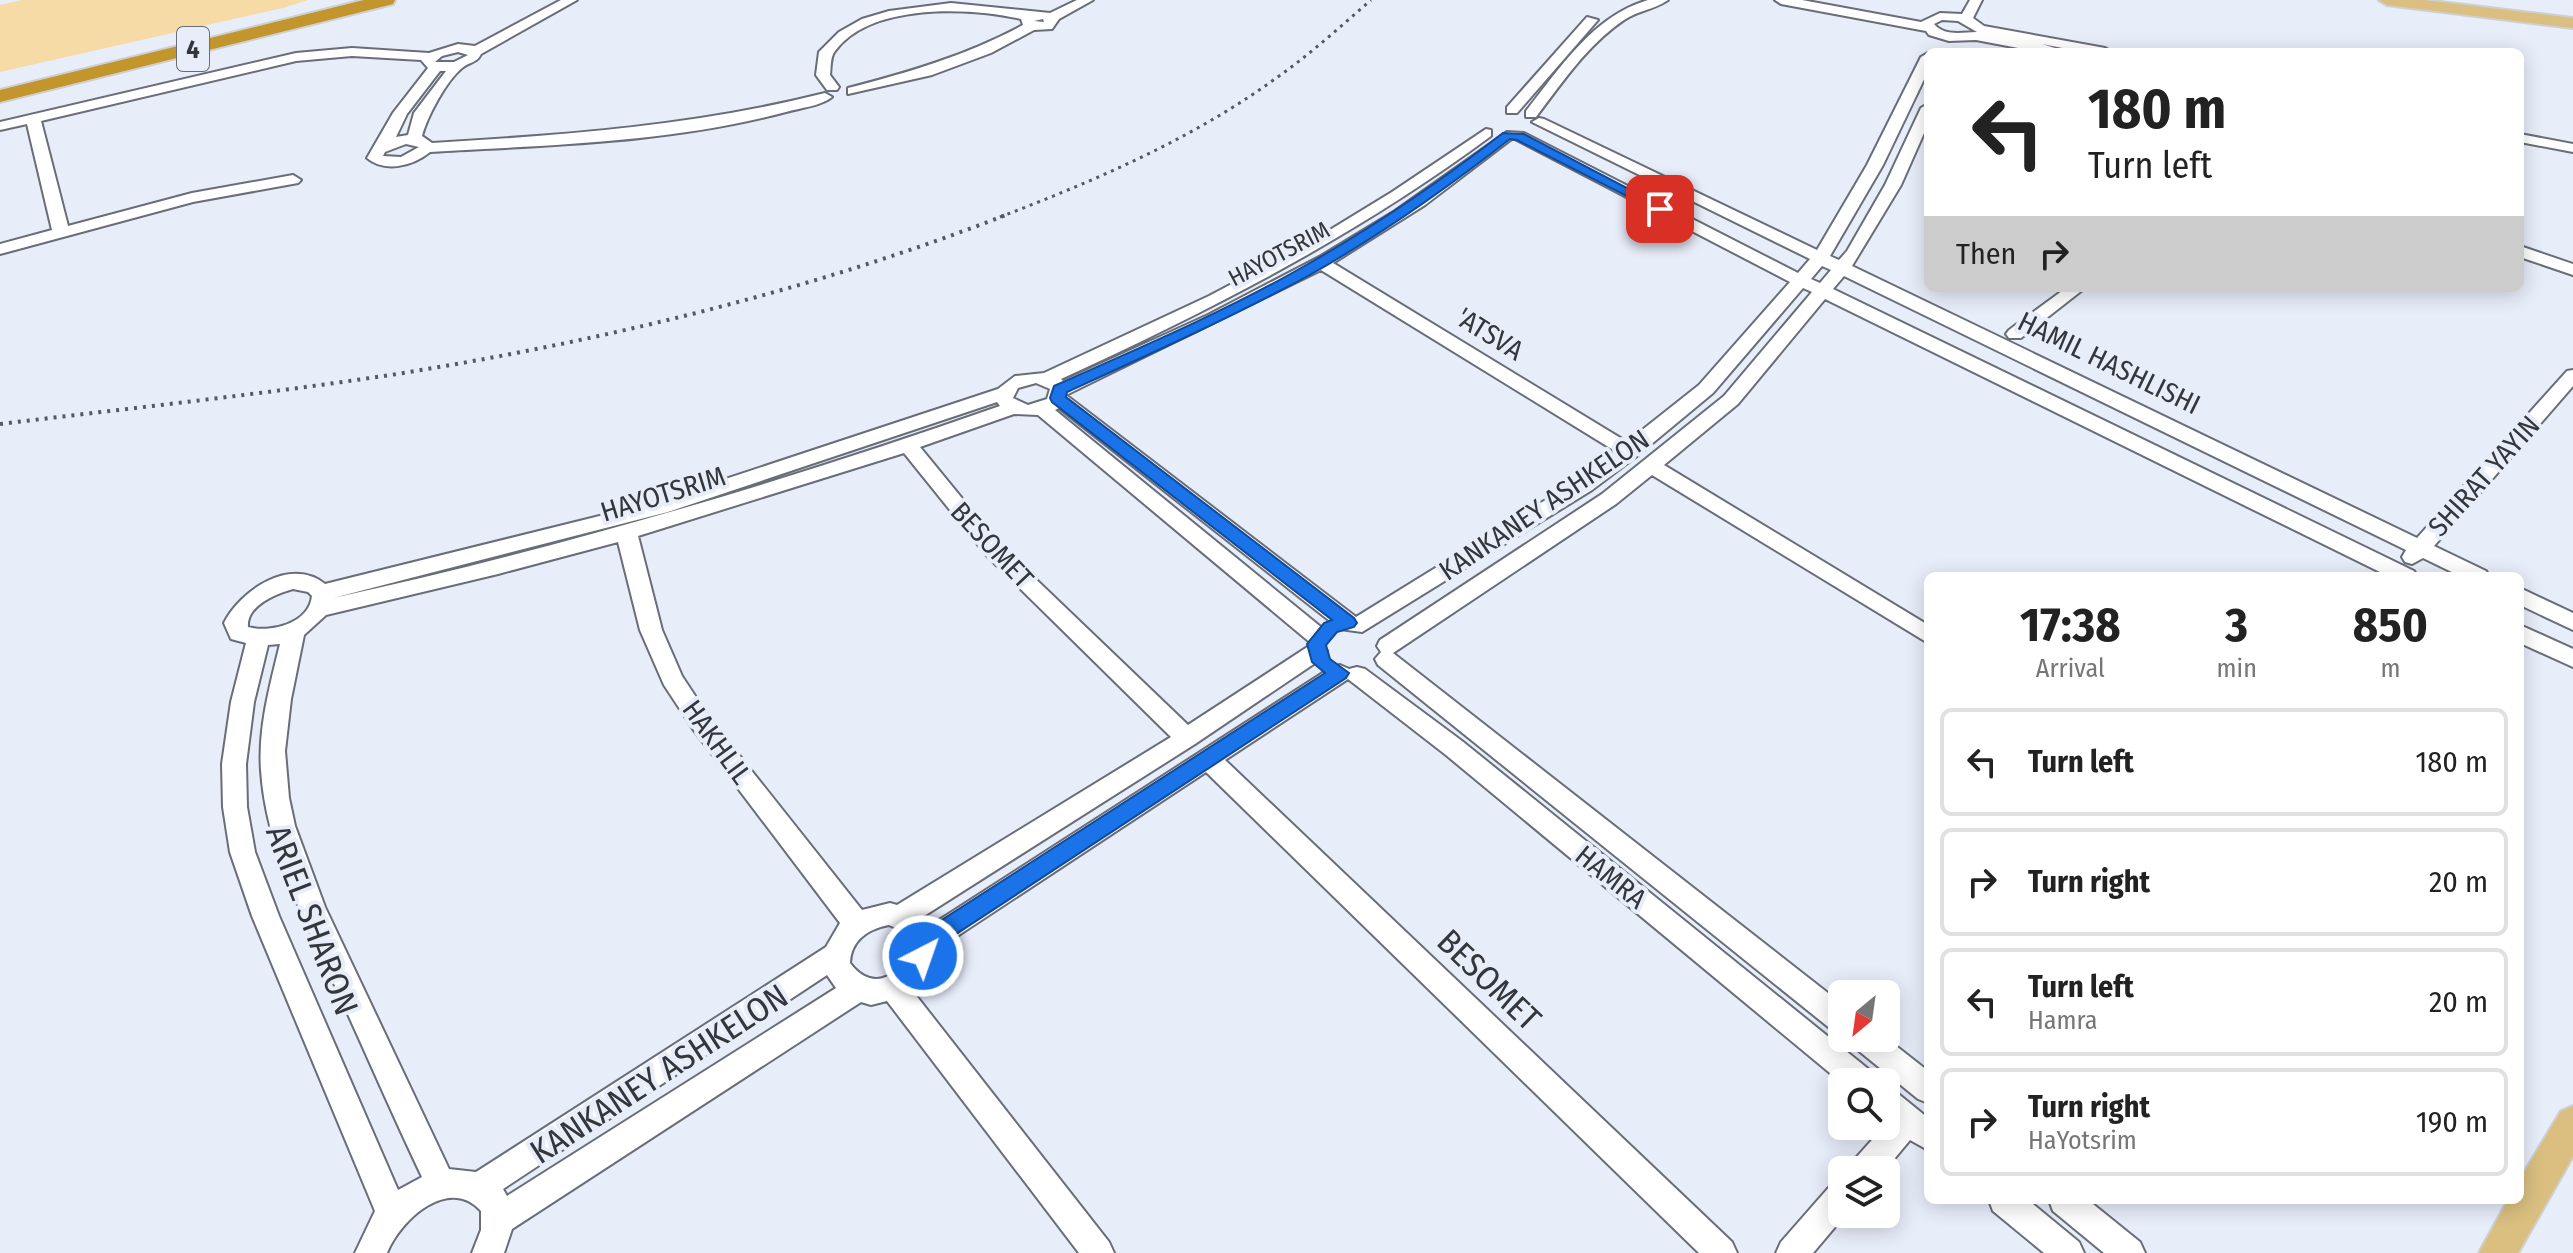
<!DOCTYPE html>
<style>
:root{--surface:#fff;--page:#f6f6f6;--text:#222;--muted:#767676;--line:#e0e0e0}
body{margin:0;font-family:"Fira Sans Condensed",sans-serif;background:var(--page);color:var(--text);height:100vh;display:flex;flex-direction:column;font-size:30px;white-space:nowrap}
*{box-sizing:border-box;margin:0}
p{font-size:26px;color:var(--muted)}
.icon{flex:none;width:44px;height:44px;fill:none;stroke:currentColor;stroke-width:2;stroke-linecap:round;stroke-linejoin:round}
.map{position:relative;flex:1;overflow:hidden}
.details{position:absolute;left:1924px;top:572px;width:600px;height:632px;display:flex;flex-direction:column;background:var(--surface);border-radius:12px;box-shadow:0 4px 20px #0003}
.details>*{flex:none}
.banner{position:absolute;left:1924px;top:48px;width:600px;height:244px;border-radius:12px;box-shadow:0 4px 20px #0003;background:#fff;color:var(--text);overflow:hidden}
.needle{width:52px;rotate:209deg}
.tools{position:absolute;left:1828px;top:980px;display:grid;gap:16px}
.tools a{display:grid;place-items:center;width:72px;height:72px;border-radius:12px;background:var(--surface);box-shadow:0 4px 20px #0003;font-size:40px}
.pin{position:absolute;display:grid;place-items:center;width:68px;height:68px;color:#fff;margin:-34px;border-radius:16px;box-shadow:0 4px 12px #0006}
.me{position:absolute;width:88px;margin:-44px;rotate:41deg;stroke-linejoin:round;filter:drop-shadow(0 0 6px #0008)}
.turn{display:flex;align-items:center;gap:28px;height:168px;padding:0 32px;font-size:36px}
.turn .icon{width:104px;height:104px;stroke-width:2.5}
.turn b{display:block;font-size:56px;line-height:68px}
.then{display:flex;align-items:center;height:76px;padding:0 32px;background:#0003;gap:16px;font-size:30px}
.eta{display:flex;justify-content:space-evenly;align-items:center;height:136px;text-align:center}
.eta b{font-size:48px;font-weight:700;line-height:56px}
ul{padding:0;list-style:none}
li{display:flex;align-items:center;gap:24px;height:108px;margin:0 16px 12px;padding:0 16px;border:4px solid var(--line);border-radius:12px}
li div{flex:1}
li b{display:block;font-size:30px}
li em{font-style:normal}
.map>svg:first-child{display:block}
.green{fill:#f6dba6}
.lines{fill:none;stroke-linecap:round;stroke-linejoin:round}
.minor-casing{stroke:#696d78;stroke-width:4}
.major-casing{stroke:#cecfd0;stroke-width:4}
.highway-casing{stroke:#cecfd0;stroke-width:4}
.minor{fill:#fff;fill-rule:evenodd}
.major{fill:#dabf81;fill-rule:evenodd}
.highway{fill:#c2952d;fill-rule:evenodd}
.rail-far1{stroke:#575960;stroke-width:3;stroke-dasharray:3 5;stroke-linecap:butt}
.rail{stroke:#575960;stroke-width:4;stroke-dasharray:3 6;stroke-linecap:butt}
.route{fill:#1a73e8;stroke:#114b97;stroke-width:2}
.labels{text-anchor:middle;dominant-baseline:central;stroke-width:8;stroke-linejoin:round;paint-order:stroke}
.far-street-label{font-size:24px;fill:#34363b;stroke:#e8edfa}
.shield{fill:#e8edfa;stroke:#6a6d74;stroke-width:2}
.shield-label{font-size:26px;font-weight:bold;fill:#34363b}
.street-label{font-size:28px;fill:#34363b;stroke:#e8edfa}
.near-street-label{font-size:34px;fill:#34363b;stroke:#e8edfa}
</style>
<div class="map">
<svg width="2573" height="1253" viewBox="0 0 2573 1253">
<rect width="100%" height="100%" fill="#e8edfa"/>
<path class="green" d="M21,0h287l-25,8 -283,64v-67z"/>
<g class="lines">
<defs>
<g id="minor">
<path d="M561,0h16l-96,54c-4,9 -12,8 -19,14 -16,13 -35,49 -40,68l10,7c134,-8 262,-17 393,-50l7,4c-11,9 -32,11 -46,15 -115,31 -238,33 -356,40 -17,14 -45,21 -63,6l26,-45 35,-45 -7,-8 -69,-4 -56,5 -255,60 27,105 124,-33 101,-18 8,5 -3,3 -105,19 -193,52v-10l52,-14 -25,-106 -27,6v-8l296,-69 56,-5 77,5 29,-9 17,2zM458,52l10,3 -14,7h-19l7,-6zM440,71h6l-32,42 -6,22 -12,2 11,-23zM406,144l13,3 -18,10 -18,-1 2,-4z"/>
<path d="M1077,0h16l-34,19 -7,10 -18,1 -43,23 -59,22 -84,19v-6c62,-16 119,-33 175,-63l-2,-6c-51,-12 -151,-16 -186,32 -5,6 -4,16 -5,24l9,12 -2,3h-10l-11,-15 3,-23 20,-20 23,-13 27,-8 62,-8 99,10zM1043,19l1,3 -10,-1z"/>
<path d="M1648,0h20c-12,9 -31,11 -44,20 -37,25 -62,63 -88,97h-10v-6c34,-43 67,-95 122,-111z"/>
<path d="M1775,0h27l119,22 19,-9 22,1 8,-14h12l-9,18 11,8 121,22 7,4h-29l-41,-8 26,8h-28l-64,-12 -27,1 -20,-6 -3,-4 -145,-27zM1942,20l16,1 19,11c-14,0 -32,5 -43,-8z"/>
<path d="M1587,17l11,3 -81,93h-10v-6z"/>
<path d="M1928,53v18l-45,94 -53,91 9,4 8,-9 38,-66 36,-77 7,-4v20l-27,61 -49,81 565,272 150,-167 6,-1v16l-139,160 52,25 3,5h-29l-37,-18 -11,6 -7,-2 -3,-5 4,-7 -562,-274 -11,13 581,282 3,5h-29l-563,-277 -87,105 -74,61 264,160v18l-276,-168 -36,29 -223,149 449,351v30l-10,-4 -454,-365 -3,-6 6,-7 -4,-6 3,-6 222,-146 122,-98 88,-104 -9,-4 -90,105 -76,63 -45,34 -230,142 -22,-3 -281,-221 -4,2 272,222 3,6 -7,7 4,6 -3,6 -129,87 -271,172 6,10 402,-259 8,-2 9,4 8,-2 8,2 97,72 410,331 4,10 -34,1 -396,-328 -98,-76 -123,81 507,482 5,11h-38l-493,-481 -270,178 -6,16 -19,23 198,253 5,11h-35l-192,-252 -16,4 -10,-3 -349,227 -8,24h-32l9,-23v-19c-32,-36 -81,9 -94,42h-32l20,-42 -123,-295 -22,-64 -7,-45 -1,-43 9,-62 15,-59 -15,-4 -7,-16c16,-32 66,-67 101,-39l331,-82 342,-113 17,-13 29,-3 165,-77 93,-49 90,-55 94,-63 5,1v6c-135,100 -278,173 -430,243l2,2 145,-66 113,-59 74,-45 112,-79 17,1 274,140 12,-14 -278,-137 7,-4 5,1 273,131 50,-85 54,-108zM1513,138l277,144 -91,103 -72,57 -294,-179 92,-58zM1822,266l9,4 -11,13 -9,-4zM1321,270l294,181 -37,29 -222,137 -290,-222zM1036,383l14,6 -3,10 -19,6 -15,-7 5,-10zM997,402l3,4c-219,77 -440,142 -667,192l335,-86zM1014,414l24,1 274,229 -124,81 -187,-179 -81,-99zM904,453l83,103 184,181 -274,168 -7,-2 -28,7 -153,-193 -27,-41 -20,-46 -24,-94zM618,542l22,88 24,55 29,44 147,194 -14,24 -350,225 -27,-3 -124,-262 -30,-81 -6,-28 -4,-47 6,-52 13,-64 22,-20 172,-41zM293,589l15,3 4,4c-3,28 -42,37 -64,31 -2,-21 27,-33 45,-38zM280,644c-10,41 -22,84 -19,126 5,78 43,148 75,218 29,63 56,126 86,189l-24,13 -119,-274 -24,-64 -8,-45 -1,-43 8,-62 14,-57zM889,925l16,7 6,9c-6,33 -37,54 -61,22 1,-23 18,-34 39,-38zM827,975l9,13 -329,208 -4,-7z"/>
<path d="M2520,134l53,10v8l-53,-10z"/>
<path d="M2520,246l53,18v11l-53,-18z"/>
<path d="M2066,288h19l-64,50h-12l-3,-4 3,-4z"/>
<path d="M2520,588l53,25v17l-53,-25z"/>
<path d="M2520,625l53,24v18l-53,-24z"/>
<path d="M1850,1038h36l42,33v32l-10,-4 -64,-52z"/>
<path d="M1886,1088l10,4 32,26v32l-18,-10 -25,30h-35l4,-10 34,-38z"/>
<path d="M1842,1181v33h4l-33,39h-37l5,-11 50,-57z"/>
<path d="M1989,1200h39l51,42 5,11h-40l-51,-42z"/>
<path d="M2049,1200h39l52,42 5,11h-41l-51,-42z"/>
</g>
<g id="major">
<path d="M2379,0h45l149,18v10l-186,-23z"/>
<path d="M2573,1106v50l-55,97h-39l29,-53h12v-21l41,-68z"/>
</g>
<path id="highway" d="M364,0h31l-2,4 -393,98v-12z"/>
</defs>
<use href="#minor" class="minor-casing"/>
<use href="#major" class="major-casing"/>
<use href="#highway" class="highway-casing"/>
<use href="#minor" class="minor"/>
<use href="#major" class="major"/>
<use href="#highway" class="highway"/>
<path class="rail-far1" d="M1000,217c94,-36 190,-77 272,-136 35,-24 67,-53 99,-81"/>
<path class="rail" d="M0,424c132,-16 265,-30 397,-50 206,-33 413,-83 609,-159"/>
</g>
<path class="route" d="M1503,133l21,1 143,75 -11,2 -139,-71 -7,-1c-64,50 -131,97 -202,137 -78,42 -160,79 -241,116l-1,5 288,221 3,5 -3,4 -17,5 -11,13 4,14 19,14 -3,5 -411,270 -4,15 -8,3 -8,-3 -3,-7 5,-20 408,-263 -13,-11 -5,-18 17,-21 8,-3 -280,-218 -2,-4 4,-12c83,-37 168,-73 247,-118 71,-40 137,-85 202,-135z"/>
<g class="labels">
<g class="far-street-label">
<text transform="translate(1279 254) rotate(-28)">HAYOTSRIM</text>
</g>
<rect class="shield" x="177" y="27" width="32" height="44" rx="6"/>
<g class="shield-label">
<text x="193" y="49">4</text>
</g>
<g class="street-label">
<text transform="translate(1490 334) rotate(32)">'ATSVA</text>
<text transform="translate(2109 363) rotate(26)">HAMIL HASHLISHI</text>
<text transform="translate(2484 476) rotate(-48)">SHIRAT YAYIN</text>
<text transform="translate(663 494) rotate(-17)">HAYOTSRIM</text>
<text transform="translate(1544 505) rotate(-34)">KANKANEY ASHKELON</text>
<text transform="translate(992 545) rotate(47)">BESOMET</text>
<text transform="translate(717 742) rotate(54)">HAKHLIL</text>
<text transform="translate(1611 877) rotate(39)">HAMRA</text>
</g>
<g class="near-street-label">
<text transform="translate(312 920) rotate(69)">ARIEL SHARON</text>
<text transform="translate(1489 980) rotate(44)">BESOMET</text>
<text transform="translate(659 1074) rotate(-33)">KANKANEY ASHKELON</text>
</g>
</g>
</svg>
<div class="tools">
<a><svg class="needle" viewBox="-14 -14 28 28"><path d="M0-13l5 13h-10z" fill="#e53935"/><path d="M0 13l5-13h-10z" fill="#767676"/></svg></a>
<a><svg class="icon" aria-label="search" viewBox="0 0 24 24"><circle cx="10" cy="10" r="6"/><path d="M15 15l6 6"/></svg></a>
<a><svg class="icon" aria-label="layers" viewBox="0 0 24 24"><path d="M12 4l9 5-9 5-9-5zM3 14l9 5 9-5"/></svg></a>
</div>
<div class="pin" style="left:1660px;top:209px;background:#d93025"><svg class="icon" aria-label="arrive" viewBox="0 0 24 24"><path d="M6 21V4h12l-3 4 3 4H6"/></svg></div>
<svg class="me" style="left:923px;top:956px" viewBox="-20 -20 40 40"><circle r="17" fill="#1a73e8" stroke="#fff" stroke-width="3"/><path d="M0-11L8 9 0 5-8 9z" fill="#fff"/></svg>
<div class="banner">
<div class="turn"><svg class="icon" aria-label="left" viewBox="0 0 24 24"><path d="M17 20v-9H6M10 6l-5 5 5 5"/></svg><div><b>180 m</b>Turn left</div></div>
<div class="then">Then<svg class="icon" aria-label="right" viewBox="0 0 24 24"><path d="M7 20v-9h11M14 6l5 5-5 5"/></svg></div>
</div>
<section class="details">
<div class="eta">
<div><b>17:38</b><p>Arrival</p></div>
<div><b>3</b><p>min</p></div>
<div><b>850</b><p>m</p></div>
</div>
<ul>
<li><svg class="icon" aria-label="left" viewBox="0 0 24 24"><path d="M17 20v-9H6M10 6l-5 5 5 5"/></svg><div><b>Turn left</b></div><em>180 m</em></li>
<li><svg class="icon" aria-label="right" viewBox="0 0 24 24"><path d="M7 20v-9h11M14 6l5 5-5 5"/></svg><div><b>Turn right</b></div><em>20 m</em></li>
<li><svg class="icon" aria-label="left" viewBox="0 0 24 24"><path d="M17 20v-9H6M10 6l-5 5 5 5"/></svg><div><b>Turn left</b><p>Hamra</p></div><em>20 m</em></li>
<li><svg class="icon" aria-label="right" viewBox="0 0 24 24"><path d="M7 20v-9h11M14 6l5 5-5 5"/></svg><div><b>Turn right</b><p>HaYotsrim</p></div><em>190 m</em></li>
</ul>
</section>
</div>
